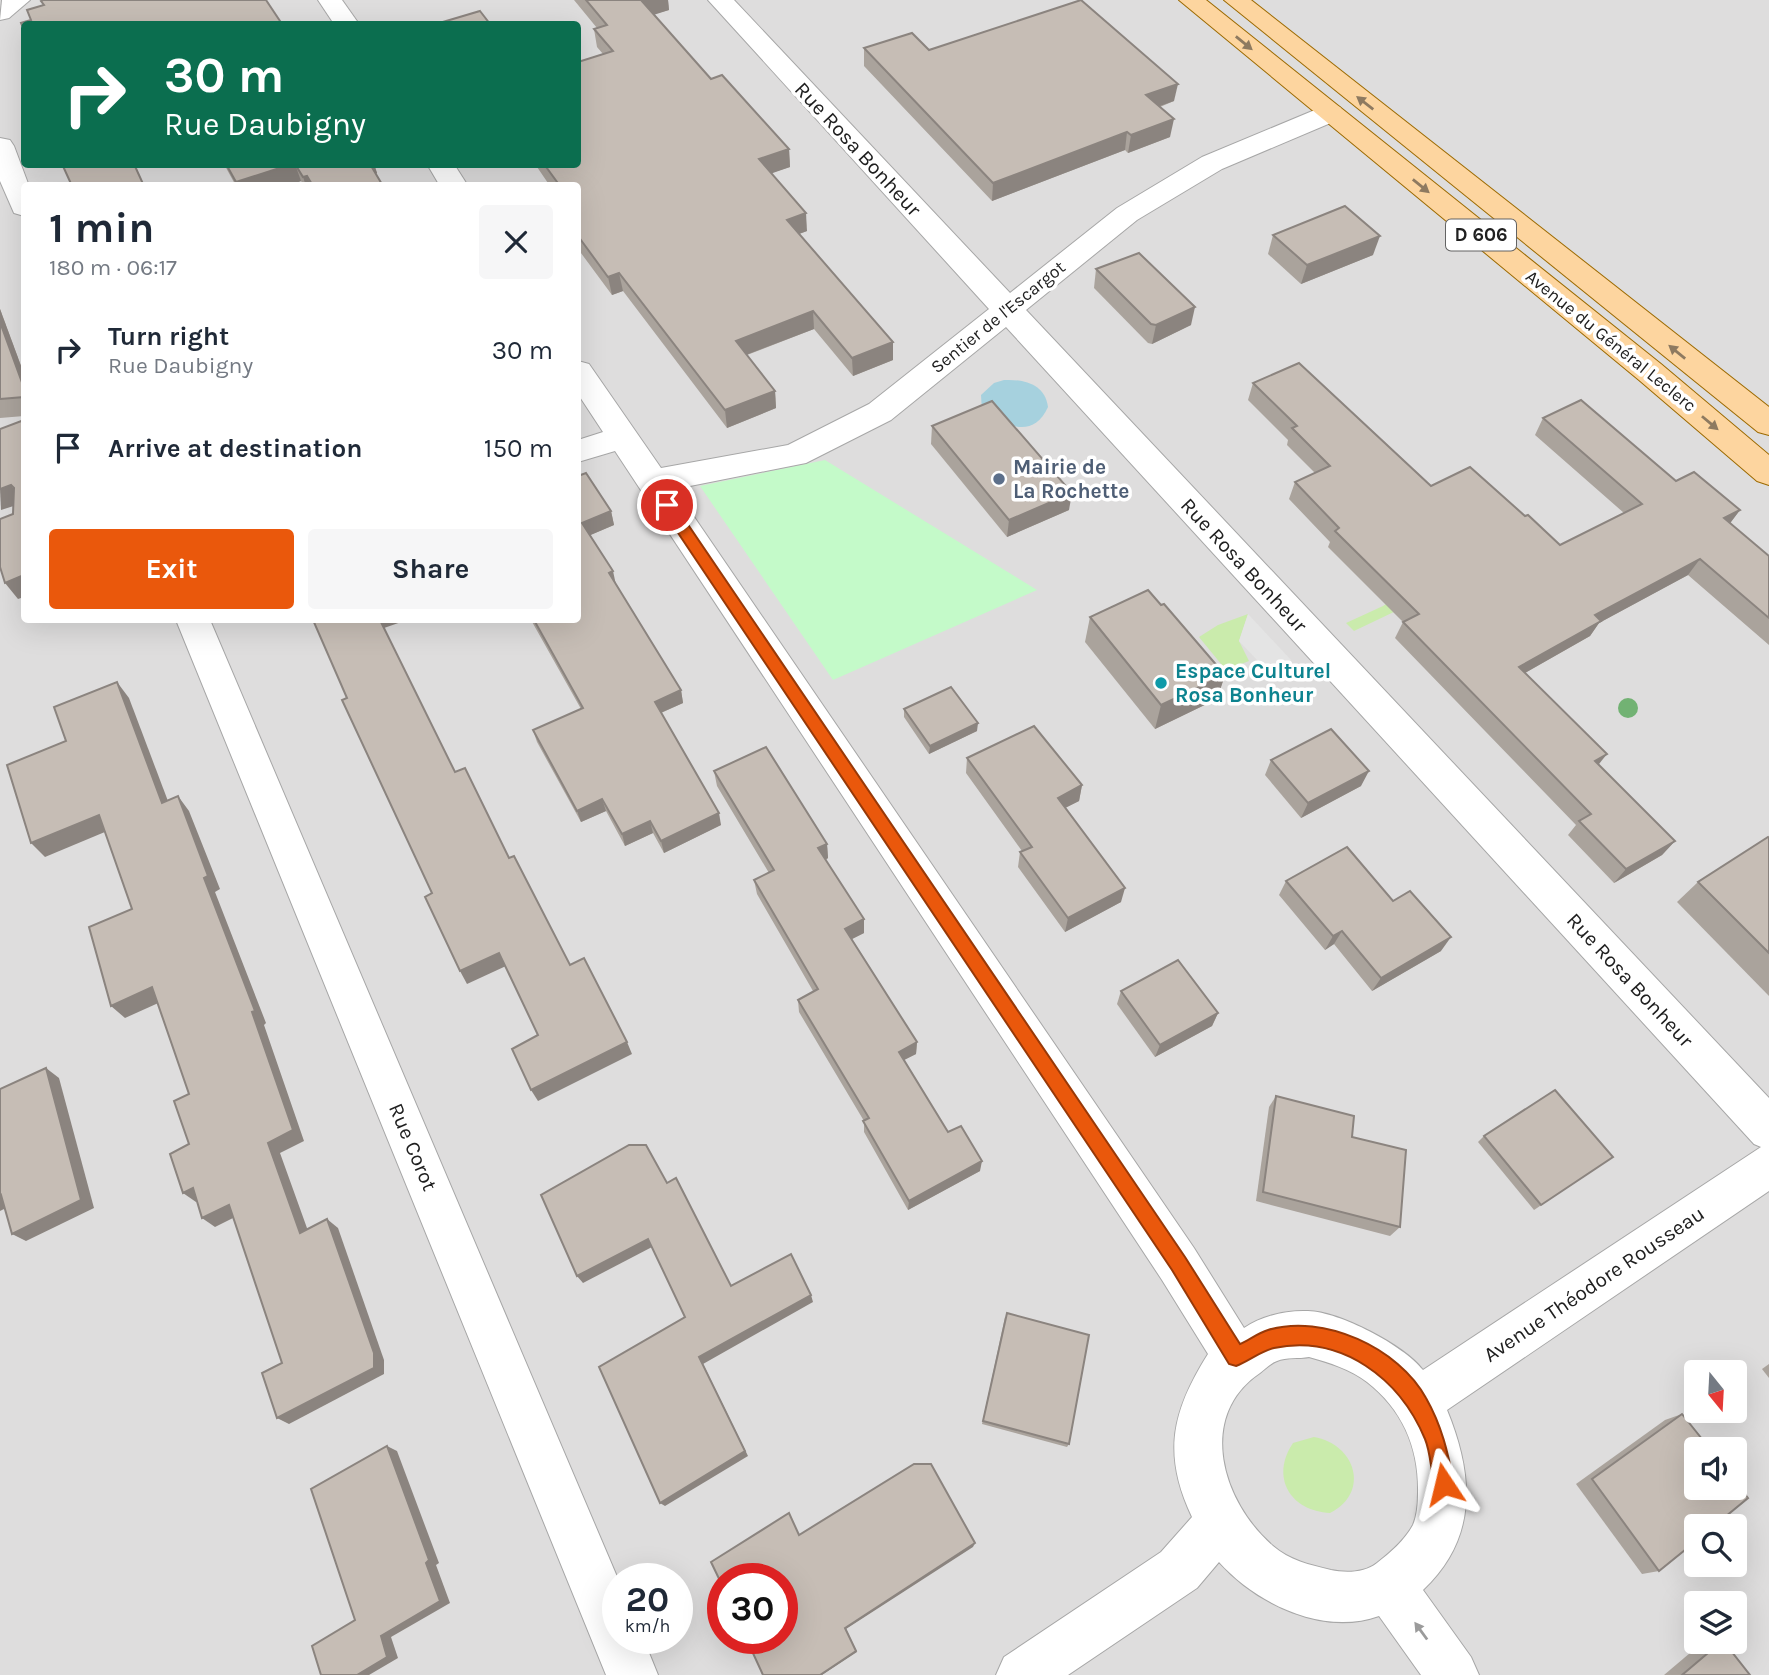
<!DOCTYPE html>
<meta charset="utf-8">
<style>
:root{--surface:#fff;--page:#f6f6f7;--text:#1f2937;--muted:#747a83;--accent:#ea580c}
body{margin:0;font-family:Karla,sans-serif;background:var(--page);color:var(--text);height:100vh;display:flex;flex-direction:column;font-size:26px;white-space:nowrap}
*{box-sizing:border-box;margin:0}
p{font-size:23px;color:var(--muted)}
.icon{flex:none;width:38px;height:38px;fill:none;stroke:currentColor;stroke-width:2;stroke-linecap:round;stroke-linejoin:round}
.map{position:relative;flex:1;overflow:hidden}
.panel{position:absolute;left:21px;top:182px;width:560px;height:441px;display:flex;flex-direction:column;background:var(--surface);border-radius:7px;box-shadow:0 7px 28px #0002}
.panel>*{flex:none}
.banner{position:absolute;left:21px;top:21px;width:560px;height:147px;border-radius:7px;box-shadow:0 7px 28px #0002;background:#0b6e4f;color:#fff;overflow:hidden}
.needle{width:46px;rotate:162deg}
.fabs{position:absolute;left:1684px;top:1360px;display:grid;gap:14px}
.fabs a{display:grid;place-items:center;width:63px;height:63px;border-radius:7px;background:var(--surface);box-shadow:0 7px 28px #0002;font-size:35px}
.speed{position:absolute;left:602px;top:1563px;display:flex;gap:14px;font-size:35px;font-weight:700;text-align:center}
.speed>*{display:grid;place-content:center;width:91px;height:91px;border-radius:50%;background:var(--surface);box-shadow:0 7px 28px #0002;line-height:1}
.speed small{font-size:18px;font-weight:400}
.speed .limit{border:10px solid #d22;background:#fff;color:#111}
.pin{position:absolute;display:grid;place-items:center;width:60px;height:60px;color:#fff;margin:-30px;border:4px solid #fff;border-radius:50%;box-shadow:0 2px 7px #0007}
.me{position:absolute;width:77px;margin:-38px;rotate:350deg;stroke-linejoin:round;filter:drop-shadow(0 0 5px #0008)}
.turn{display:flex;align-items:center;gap:24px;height:147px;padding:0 28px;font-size:32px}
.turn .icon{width:91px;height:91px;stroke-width:2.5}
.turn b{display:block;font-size:49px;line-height:60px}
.round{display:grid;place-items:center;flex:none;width:74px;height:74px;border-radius:7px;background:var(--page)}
.summary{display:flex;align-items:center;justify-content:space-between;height:119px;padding:0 28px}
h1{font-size:42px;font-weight:700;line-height:52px}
.cta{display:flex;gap:14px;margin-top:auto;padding:14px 28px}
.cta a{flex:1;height:80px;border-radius:7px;background:var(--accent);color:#fff;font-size:28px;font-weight:700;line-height:80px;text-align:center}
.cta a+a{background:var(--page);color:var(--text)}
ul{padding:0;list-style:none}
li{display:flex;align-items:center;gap:21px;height:98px;padding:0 28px}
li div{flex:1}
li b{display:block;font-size:26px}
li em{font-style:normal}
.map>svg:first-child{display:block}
.residential{fill:#dedddd;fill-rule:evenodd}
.grass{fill:#caebac}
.park{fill:#c4fac9}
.parking{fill:#e4e4e4}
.water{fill:#a6d1de}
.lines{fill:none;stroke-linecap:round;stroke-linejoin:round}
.minor-casing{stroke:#a7a7a7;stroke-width:2}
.major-casing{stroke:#9c6a00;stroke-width:2}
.minor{fill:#fff;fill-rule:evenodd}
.major{fill:#fdd59f;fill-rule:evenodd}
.tree{fill:#72b273}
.wall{fill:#aaa39c}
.shaded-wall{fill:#8b847f}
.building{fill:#c6bdb5;stroke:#8b847f;stroke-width:2}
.oneway{fill:#8e7a60}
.oneway2{fill:#9b9b9b}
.route{fill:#ea580c;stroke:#983908;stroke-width:2}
.service-dot{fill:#5c6f8a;stroke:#fff;stroke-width:2.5}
.culture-dot{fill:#0f9aa8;stroke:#fff;stroke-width:2.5}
.labels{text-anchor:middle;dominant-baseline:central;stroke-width:7;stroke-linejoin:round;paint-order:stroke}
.far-street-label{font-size:18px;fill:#202020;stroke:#fff}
.shield{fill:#fff;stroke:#636363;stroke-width:2}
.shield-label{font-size:19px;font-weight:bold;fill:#202020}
.street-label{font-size:21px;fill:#202020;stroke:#fff}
.service-label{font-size:21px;font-weight:bold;fill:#4e5e75;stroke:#fff;text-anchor:start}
.culture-label{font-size:21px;font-weight:bold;fill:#0d838f;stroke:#fff;text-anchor:start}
</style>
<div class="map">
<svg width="1769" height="1675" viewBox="0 0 1769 1675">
<rect width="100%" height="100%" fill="#f1ede6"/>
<path class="residential" d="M0,0h1769v1675h-1769zM24,24h554v140h-554zM24,186h554v434h-554zM1696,1372h38v38h-38zM1696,1449h38v39h-38zM1696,1526h38v38h-38zM618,1578h59v60h-59zM723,1578h59v60h-59zM1696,1603h38v39h-38z"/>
<g class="grass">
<path d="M1417,584l2,16 -65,31 -8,-8 37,-17z"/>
<path d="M1248,614l-9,27 10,20 -23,9 -27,-33 19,-12z"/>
<path d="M1314,1437c41,7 57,55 16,76 -40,-2 -60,-36 -37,-70z"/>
</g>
<path class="park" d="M825,460l212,130 -204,90 -133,-194z"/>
<path class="parking" d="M1248,614l43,46 -15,20 -37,-39z"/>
<path class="water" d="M1004,380c20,-1 41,4 44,27 -15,34 -45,17 -66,4l-1,-16 13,-12z"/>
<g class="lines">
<defs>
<g id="minor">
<path d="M2,0h28l-21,18 -9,2z"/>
<path d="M318,0h24l17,24h-25z"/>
<path d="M708,0h26l276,293 107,-85 85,-51 120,-50 9,-2 9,2 4,6 -4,6 -118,50 -85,51 -111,90 743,788v93l-322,219c27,66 31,128 -24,180l48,67 8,18h-58l-42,-59c-56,20 -122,-12 -160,-54l-22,26 -129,87h-72l8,-18 157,-105 31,-35c-30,-63 -20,-106 16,-163l-46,-74 -547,-829 -37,11v-22l25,-8 -25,-38v-33l11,3 72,104 127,-23 81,-41 120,-95zM1006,327l748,817 7,3 -338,223c-20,-25 -83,-58 -115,-59 -22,-1 -46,5 -64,17l-50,-80 -519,-759 131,-26 85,-43zM1309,1357c21,6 41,12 58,25 36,28 52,67 51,111 0,10 -1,23 -5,32 -8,15 -23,28 -36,38 -12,10 -32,10 -46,7 -21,-5 -42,-10 -58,-24 -51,-44 -77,-130 -13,-173 5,-4 11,-10 17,-12 9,-4 22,-2 32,-4z"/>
<path d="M0,138l10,2 4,6 15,40h-5v30l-10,-3 -14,-32z"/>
<path d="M427,164h27l14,22h-28z"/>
<path d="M176,620h34l408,959v59h25l15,37h-52z"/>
</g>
<g id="major">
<path d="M1179,0h27l455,364 108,91v30l-12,-4 -118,-101z"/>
<path d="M1224,0h27l518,407v28l-11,-3z"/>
</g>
</defs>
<use href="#minor" class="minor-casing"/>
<use href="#major" class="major-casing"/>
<use href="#minor" class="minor"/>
<use href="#major" class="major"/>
</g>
<circle class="tree" cx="1628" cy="708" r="10"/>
<g class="wall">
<path d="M574,0h94l1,10 -15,4 57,65 78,70 1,18 -19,6 36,58 -8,3 94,126 -40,16 -39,-47 -67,26 28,36 1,17 -49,20 -104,-137 -11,4 -34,-46v-63h-28l-15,-22h43l25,-110 -6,-7 -3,-18 3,-1z"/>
<path d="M864,48l65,2 245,51 -14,6 10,30 -42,16 -3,-3 -133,51 -128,-135z"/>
<path d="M224,164h150l3,9 -1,1 7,12h-79l-3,-5 -13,5h-52z"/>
<path d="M1273,235l100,20 -72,29 -33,-30z"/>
<path d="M1096,269l95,56 -39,19 -4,-1 -54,-55z"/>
<path d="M0,309l24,65v42l-24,2z"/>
<path d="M1253,383l178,103 94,30 35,29 64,-32 -89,-78 8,-17 133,63 64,29 -10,13 39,33v89l-81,-70 -89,48 -9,13 -65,37 74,92 76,76 -13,14 -48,28 -46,-48 8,-10 -181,-187 8,-16 -75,-75 2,-5 -41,-43 6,-17 20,-9 -28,-28 1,-5 -40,-40z"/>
<path d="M932,426l137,84 -62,27 -76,-93z"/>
<path d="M578,476l33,35 3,14 -24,10 26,49 65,106 2,13 -22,10 60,112 -57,28 -11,-20 -28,13 -19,-35 -25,11 -44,-80 -4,-12 48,-21 -50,-89h47z"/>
<path d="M1161,605l64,70 -8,24 -62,30 -70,-87 5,-25z"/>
<path d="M904,709l73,22 -48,23 -25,-37z"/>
<path d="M967,758l115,27 -3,16 -14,7 56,94 -56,30 -47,-65 2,-15 2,-1 -56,-78z"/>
<path d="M1271,760l90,26 -60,32 -36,-43z"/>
<path d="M714,771l113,73 1,14 -2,2 38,59v14l-12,6 65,103 -1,12 -12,6 44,72 32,39 -72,39 -44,-78v-11l-65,-109 -1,-12 15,-9 -56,-97 -3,-14 15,-7 -52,-87z"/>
<path d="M1769,838v158l-92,-94 21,-20z"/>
<path d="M1286,881l107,20 48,50 -69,40 -38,-47 -9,6 -46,-55z"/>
<path d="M1121,991l97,22 -6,13 -57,31 -38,-53z"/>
<path d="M1276,1096l76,41 48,90 -10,9 -134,-35 13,-94z"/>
<path d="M1484,1136l129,21 -79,53 -56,-68z"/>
<path d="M1005,1317l64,127 -2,3 -85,-23z"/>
<path d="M1769,1364v14l-7,-9z"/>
<path d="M1682,1414l-23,157 -17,3 -66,-90 89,-64z"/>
<path d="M1703,1642h21l26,33h-86z"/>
</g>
<g class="shaded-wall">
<path d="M641,0h27l1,10 -25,8z"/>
<path d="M1178,84l-4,17 -31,11 3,-17z"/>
<path d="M1174,119l-4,18 -42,16 3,-18z"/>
<path d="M1127,132l-2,18 -133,51 1,-18z"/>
<path d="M789,149l1,18 -29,10 -2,-18z"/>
<path d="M292,164h3l6,17 -13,5h-51l-1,-4z"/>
<path d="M368,164h6l3,9 -6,2z"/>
<path d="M307,176l4,10h-5l-3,-9z"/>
<path d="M806,213l1,18 -19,7 -1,-18z"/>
<path d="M1380,236l-7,19 -72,29 6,-19z"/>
<path d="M619,273l4,18 -11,4 -4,-18z"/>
<path d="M1195,307l-4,18 -39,19 4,-19z"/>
<path d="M0,309l24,65v14l-24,-66z"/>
<path d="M813,311l1,18 -76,29 -2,-17z"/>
<path d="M893,342v18l-40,16 -1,-18z"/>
<path d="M775,391l1,17 -49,20 -2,-18z"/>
<path d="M11,485l12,18 -22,7 -1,-21z"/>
<path d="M1072,493l-3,17 -62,27 2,-17z"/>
<path d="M1740,510l-12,16 -4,-8z"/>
<path d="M611,511l3,14 -28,12 -4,-14z"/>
<path d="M1700,559l-12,16 -89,48 -9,13 -81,46 10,-15 76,-52z"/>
<path d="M613,571l3,14 -7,-12z"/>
<path d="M24,575v22l-6,2 -13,-16z"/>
<path d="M380,620h27l-23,8z"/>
<path d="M1225,675l-8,24 -62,30 6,-24z"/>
<path d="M117,682l12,16 45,119 -12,-14z"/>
<path d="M681,690l2,13 -25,11 -3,-12z"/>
<path d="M978,723l-1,8 -48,23 1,-8z"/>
<path d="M1607,754l-12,15v-8z"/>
<path d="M1369,771l-8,15 -60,32 7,-15z"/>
<path d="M1082,785l-3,16 -24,12 3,-15z"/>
<path d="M178,796l11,15 31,78 -5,3 51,131 -2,2 40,116 -24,12 32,89 -12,-9 -32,-90 -64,-265z"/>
<path d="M602,799l4,12 -25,11 -4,-11z"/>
<path d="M719,813l2,12 -57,28 -3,-12z"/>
<path d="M99,815l13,14 -67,28 -14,-14z"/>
<path d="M650,821l3,12 -28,13 -3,-12z"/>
<path d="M1675,841l-13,14 -48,28 12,-14z"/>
<path d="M827,844l1,14 -9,5 -1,-15z"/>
<path d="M1125,888l-4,14 -56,30 3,-14z"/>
<path d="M864,919v14l-18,9 -1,-13z"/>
<path d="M1342,931l-8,13 -9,6 8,-14z"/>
<path d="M1451,937l-10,14 -69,40 9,-13z"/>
<path d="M499,953l7,13 -39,18 -7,-13z"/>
<path d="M152,987l13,13 -40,18 -14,-12z"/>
<path d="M1218,1013l-6,13 -57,31 5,-12z"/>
<path d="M627,1042l5,12 -94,47 -7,-11z"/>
<path d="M917,1042l-1,12 -18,9 1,-11z"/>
<path d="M46,1068l13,10 35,130 -68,33 -14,-7z"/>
<path d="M982,1161l-2,10 -72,39 1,-9z"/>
<path d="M193,1188l13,9 -10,5 -13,-9z"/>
<path d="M1,1195l15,8 -16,8v-15z"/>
<path d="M229,1205l12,9 -26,13 -13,-9z"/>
<path d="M327,1219l11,9 46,132v14l-95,50 -12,-6z"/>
<path d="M648,1239l4,8 -69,36 -6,-7z"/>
<path d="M811,1295l2,7 -110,62 45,92 -83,50 -5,-3 39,-146z"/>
<path d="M387,1446l10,5 42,112 -3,2 14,38 -59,34 7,21 -29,17h-12l69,-112z"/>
<path d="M975,1543l-2,4 -127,82 11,23 -35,23h-2l25,-47z"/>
</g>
<g class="building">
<path d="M43,0h223l16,24h-258v6l-3,-7 10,-3 -4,-10 17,-5 -3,-4z"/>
<path d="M586,0h55l70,79 11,-4 67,74 -30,10 47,54 -19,7 106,122 -41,16 -39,-47 -77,30 39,50 -50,19 -106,-137 -11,4 -30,-41v-50h-18l-16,-22h34v-102l35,-11 -19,-22 13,-4z"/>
<path d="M1081,0l97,84 -32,11 28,24 -43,16 -4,-3 -134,51 -129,-135 48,-15 17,17z"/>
<path d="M480,11l10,13h-54z"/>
<path d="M62,164h72l10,22h-72z"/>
<path d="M226,164h66l-56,18z"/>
<path d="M295,164h75l13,22h-70l-6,-10 -4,1z"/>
<path d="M1345,206l35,30 -73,29 -34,-30z"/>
<path d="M1139,253l56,54 -39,18 -5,-1 -55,-55z"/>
<path d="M0,322l24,66v9l-24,2z"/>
<path d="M1299,363l132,123 39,-19 55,49 3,-1 32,30 82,-41 -99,-86 38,-18 95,81 18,-9 46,38 -16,8 45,38v62l-69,-59 -105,56 6,6 -82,46 88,87 -12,7 80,80 -49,28 -47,-48 12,-7 -188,-192 16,-8 -84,-83 4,-3 -44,-46 35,-16 -38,-38 5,-2 -44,-43z"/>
<path d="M992,401l80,92 -63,27 -77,-94z"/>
<path d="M24,420v155l-19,8 -5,-16v-48l13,-5 1,-26 -3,-3 -11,4v-60z"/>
<path d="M586,473l25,38 -29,12 31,48 -4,2 72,117 -26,12 64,111 -58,28 -11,-20 -28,13 -20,-35 -25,12 -44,-81 50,-22 -49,-88h44v-144z"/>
<path d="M1148,590l13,15 3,-1 61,71 -64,30 -71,-88z"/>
<path d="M313,620h67l75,152 10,-4 44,90 5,-2 56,109 14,-7 43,84 -96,48 -19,-41 26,-14 -39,-82 -39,18 -35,-74 7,-4 -90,-193 5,-2z"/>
<path d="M117,682l45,121 16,-7 30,80 -4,2 51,133 -3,1 41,118 -25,13 32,90 27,-14 47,134v15l-97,50 -15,-45 20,-10 -53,-158 -27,13 -9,-30 -10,5 -13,-39 19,-10 -15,-43 15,-7 -37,-107 -41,19 -22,-79 43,-18 -33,-94 -68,28 -24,-78 59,-24 -12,-34z"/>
<path d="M951,687l27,36 -48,23 -26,-37z"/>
<path d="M1034,726l48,59 -24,13 67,90 -57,30 -48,-66 12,-5 -65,-89z"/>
<path d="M1331,729l38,42 -61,32 -37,-43z"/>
<path d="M766,747l61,97 -9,4 46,71 -19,10 72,113 -18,10 49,80 13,-6 21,35 -73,40 -46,-80 6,-3 -71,-118 20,-11 -64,-109 20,-10 -60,-99z"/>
<path d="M1768,837l1,1v115l-71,-71z"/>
<path d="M1347,847l46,54 17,-10 41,46 -70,41 -39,-47 -9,5 -47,-55z"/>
<path d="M1178,960l40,53 -58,32 -39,-54z"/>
<path d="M46,1068l35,132 -69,34 -11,-39 -1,1v-107z"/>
<path d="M1555,1090l58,67 -72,48 -57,-69z"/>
<path d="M1276,1096l78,20 -2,21 54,13 -6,77 -137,-35z"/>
<path d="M629,1145h17l21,38 9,-5 55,108 60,-32 20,41 -112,62 46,94 -85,52 -61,-136 86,-50 -37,-78 -71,37 -36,-81z"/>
<path d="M1007,1313l82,22 -20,109 -86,-23z"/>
<path d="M1682,1414l28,35h-14v39h38v-8l14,18 -34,28h-18v15l-37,30 -67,-92z"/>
<path d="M387,1446l42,114 -3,3 14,38 -59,35 6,21 -30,18h-36l-9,-29 43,-26 -44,-131z"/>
<path d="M914,1464h17l44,79 -130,85 11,23 -36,24h-57l-17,-37h36v-60h-59v9l-12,-25 78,-49 10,22z"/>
<path d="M1721,1642h3l26,33h-68z"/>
</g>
<defs><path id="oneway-solid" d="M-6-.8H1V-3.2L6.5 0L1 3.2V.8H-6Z" transform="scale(1.75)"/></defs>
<g class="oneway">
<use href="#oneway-solid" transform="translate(1244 43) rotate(39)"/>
<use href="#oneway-solid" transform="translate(1365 103) rotate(-142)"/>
<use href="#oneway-solid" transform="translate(1421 186) rotate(39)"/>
<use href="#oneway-solid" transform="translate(1677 352) rotate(-141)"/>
<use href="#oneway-solid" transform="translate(1710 423) rotate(40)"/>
</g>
<use class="oneway2" href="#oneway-solid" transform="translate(1421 1631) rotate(-126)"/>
<path class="route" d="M667,500l5,1 513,756 55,87c9,-4 18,-11 28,-14 55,-17 131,18 158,68 16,28 22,55 28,86l-3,7 -7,3 -7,-3c-7,-16 -5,-35 -12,-52 -25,-60 -83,-105 -151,-91 -13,3 -25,13 -38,18l-7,-2 -57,-94 -510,-761v-8z"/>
<circle class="service-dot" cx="999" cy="479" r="7"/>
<circle class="culture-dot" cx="1161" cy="683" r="7"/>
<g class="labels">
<g class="far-street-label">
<text transform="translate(998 317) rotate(-39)">Sentier de l'Escargot</text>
<text transform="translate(1611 341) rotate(39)">Avenue du Général Leclerc</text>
</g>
<rect class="shield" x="1446" y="219.5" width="70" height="31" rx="5"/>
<g class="shield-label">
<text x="1481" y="235">D 606</text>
</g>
<g class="street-label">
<text transform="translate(858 149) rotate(47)">Rue Rosa Bonheur</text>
<text transform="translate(1244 565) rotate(47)">Rue Rosa Bonheur</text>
<text transform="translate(1630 980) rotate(47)">Rue Rosa Bonheur</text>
<text transform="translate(413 1147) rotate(67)">Rue Corot</text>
<text transform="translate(1594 1284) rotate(-34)">Avenue Théodore Rousseau</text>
</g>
<g class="service-label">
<text x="1013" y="467">Mairie de<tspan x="1013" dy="24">La Rochette</tspan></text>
</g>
<g class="culture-label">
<text x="1175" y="671">Espace Culturel<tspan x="1175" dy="24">Rosa Bonheur</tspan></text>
</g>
</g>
</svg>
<div class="fabs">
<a><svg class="needle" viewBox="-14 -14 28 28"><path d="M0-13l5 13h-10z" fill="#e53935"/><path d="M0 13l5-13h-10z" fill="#747a83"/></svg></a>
<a><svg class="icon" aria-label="sound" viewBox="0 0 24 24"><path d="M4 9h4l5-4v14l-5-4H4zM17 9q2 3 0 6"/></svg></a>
<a><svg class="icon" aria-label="search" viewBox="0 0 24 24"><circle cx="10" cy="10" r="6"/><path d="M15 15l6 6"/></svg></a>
<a><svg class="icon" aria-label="layers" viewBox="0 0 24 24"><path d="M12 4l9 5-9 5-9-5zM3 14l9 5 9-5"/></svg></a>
</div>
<div class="speed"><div>20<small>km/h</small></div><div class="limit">30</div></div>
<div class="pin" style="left:667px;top:505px;background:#d93025"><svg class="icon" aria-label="arrive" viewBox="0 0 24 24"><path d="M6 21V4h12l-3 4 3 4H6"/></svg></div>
<svg class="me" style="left:1444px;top:1484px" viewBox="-20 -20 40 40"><path d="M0-17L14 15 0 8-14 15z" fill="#ea580c" stroke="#fff" stroke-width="4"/></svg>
<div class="banner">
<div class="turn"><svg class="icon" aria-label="right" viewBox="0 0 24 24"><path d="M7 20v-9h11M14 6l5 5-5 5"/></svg><div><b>30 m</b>Rue Daubigny</div></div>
</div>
<section class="panel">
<div class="summary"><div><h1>1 min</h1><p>180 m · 06:17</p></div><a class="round"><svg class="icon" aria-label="close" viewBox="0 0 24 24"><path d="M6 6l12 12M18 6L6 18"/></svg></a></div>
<ul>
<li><svg class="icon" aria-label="right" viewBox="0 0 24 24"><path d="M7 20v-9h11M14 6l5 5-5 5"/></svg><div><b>Turn right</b><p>Rue Daubigny</p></div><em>30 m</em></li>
<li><svg class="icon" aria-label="arrive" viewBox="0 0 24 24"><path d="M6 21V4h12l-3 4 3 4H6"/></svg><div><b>Arrive at destination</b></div><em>150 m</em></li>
</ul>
<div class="cta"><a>Exit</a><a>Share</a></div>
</section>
</div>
